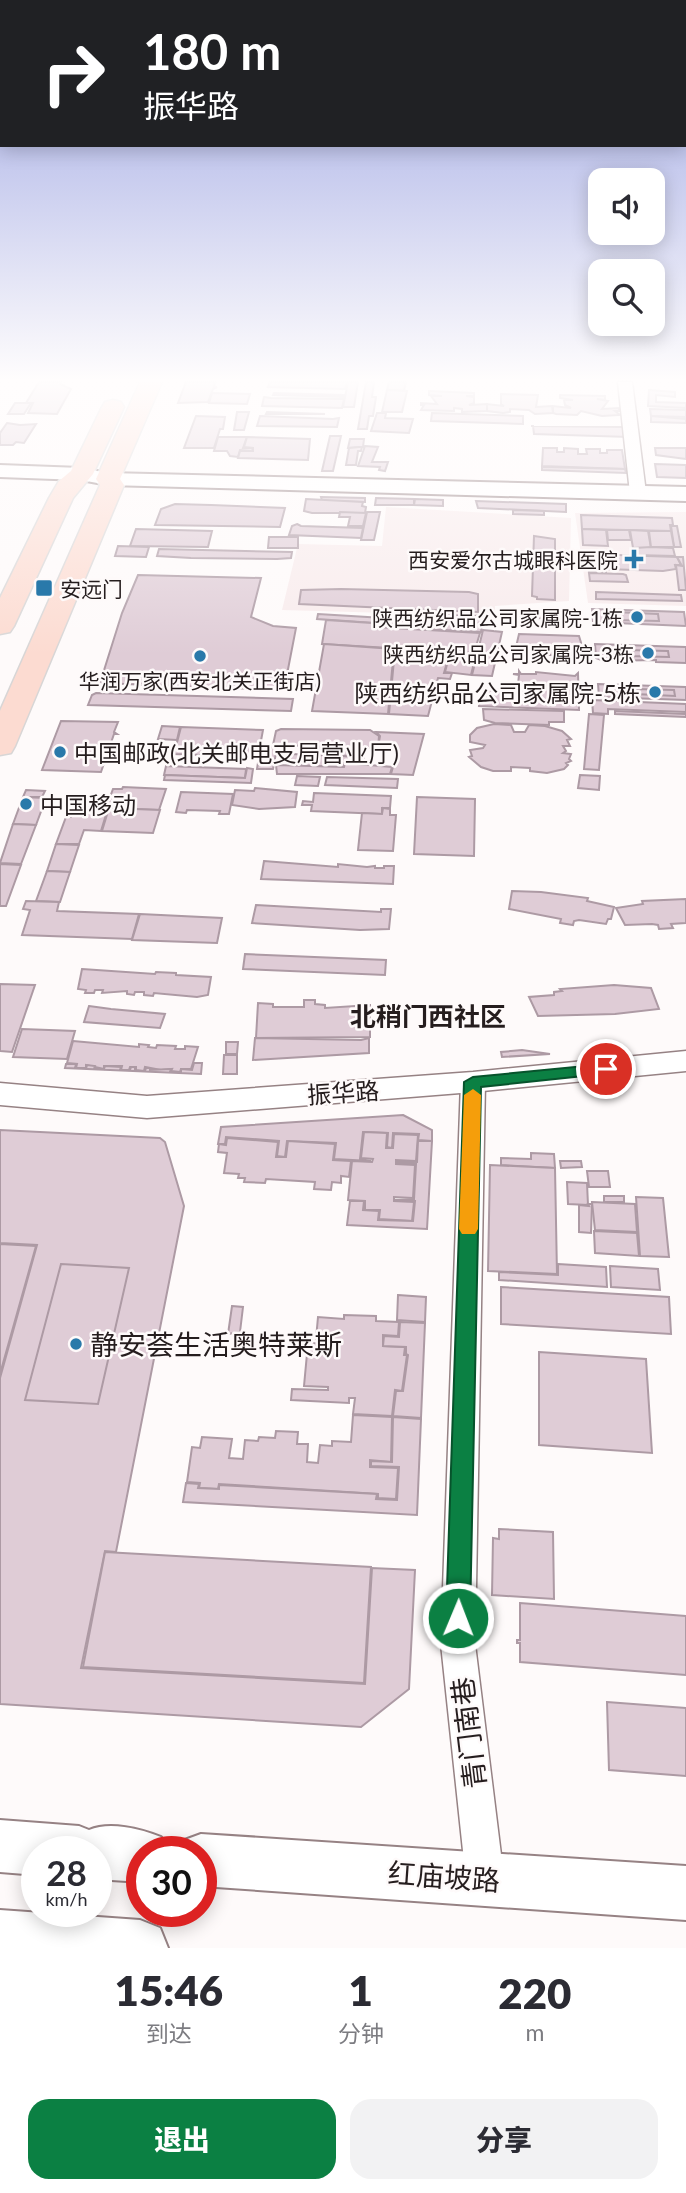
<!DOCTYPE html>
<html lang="zh">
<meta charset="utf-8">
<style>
:root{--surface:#fff;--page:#f2f2f3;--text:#2b2b33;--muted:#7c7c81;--accent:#0b8043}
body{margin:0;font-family:Lato,"Noto Sans SC",sans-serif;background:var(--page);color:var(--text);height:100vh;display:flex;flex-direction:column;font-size:26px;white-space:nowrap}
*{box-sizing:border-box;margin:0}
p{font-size:23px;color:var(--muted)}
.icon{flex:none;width:38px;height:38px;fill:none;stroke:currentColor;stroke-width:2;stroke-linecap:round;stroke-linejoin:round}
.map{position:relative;height:1948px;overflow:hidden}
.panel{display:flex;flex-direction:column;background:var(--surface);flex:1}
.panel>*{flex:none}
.hud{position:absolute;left:0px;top:0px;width:686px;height:147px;box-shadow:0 4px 18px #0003;background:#202124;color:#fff;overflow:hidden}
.controls{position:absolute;left:588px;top:168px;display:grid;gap:14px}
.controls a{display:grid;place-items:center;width:77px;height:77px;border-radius:14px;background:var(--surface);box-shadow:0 4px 18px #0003;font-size:35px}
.speed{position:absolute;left:21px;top:1836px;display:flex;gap:14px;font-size:35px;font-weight:700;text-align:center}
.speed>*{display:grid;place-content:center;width:91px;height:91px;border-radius:50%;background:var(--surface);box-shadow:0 4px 18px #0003;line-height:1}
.speed small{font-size:18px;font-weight:400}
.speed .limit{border:10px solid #d22;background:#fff;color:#111}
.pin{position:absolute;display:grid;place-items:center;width:60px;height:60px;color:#fff;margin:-30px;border:4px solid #fff;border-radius:50%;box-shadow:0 2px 7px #0007}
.me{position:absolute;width:77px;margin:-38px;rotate:1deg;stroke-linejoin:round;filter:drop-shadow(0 0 5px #0008)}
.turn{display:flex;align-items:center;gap:24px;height:147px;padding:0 28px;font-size:32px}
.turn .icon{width:91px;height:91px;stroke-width:2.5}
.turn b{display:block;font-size:49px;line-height:60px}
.eta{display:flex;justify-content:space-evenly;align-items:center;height:119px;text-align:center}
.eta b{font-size:42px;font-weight:800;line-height:49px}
.action{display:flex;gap:14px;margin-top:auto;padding:14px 28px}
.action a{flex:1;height:80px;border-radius:21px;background:var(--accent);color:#fff;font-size:28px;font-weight:800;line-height:80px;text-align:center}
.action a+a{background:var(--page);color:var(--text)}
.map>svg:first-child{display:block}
.built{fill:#f8ebec}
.building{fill:#dfccd6;stroke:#ad9aa4;stroke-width:2}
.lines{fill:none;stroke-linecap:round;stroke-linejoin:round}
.minor-casing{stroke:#968284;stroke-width:3}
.tertiary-casing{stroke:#968284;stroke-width:3}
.secondary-casing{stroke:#968284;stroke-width:4}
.primary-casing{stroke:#d8d6d6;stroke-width:3}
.minor{fill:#fff;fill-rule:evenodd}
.tertiary{fill:#fff;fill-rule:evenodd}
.secondary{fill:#fff;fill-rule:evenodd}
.primary{fill:#fcdbd1;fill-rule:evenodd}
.route{fill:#0b8043;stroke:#07532c;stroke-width:2}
.slow{fill:#f59e0b}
.poi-dot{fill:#2979aa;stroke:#fefafa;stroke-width:2.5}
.labels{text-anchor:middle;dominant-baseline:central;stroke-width:5;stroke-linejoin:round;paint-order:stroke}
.far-poi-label{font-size:21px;fill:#251d1e;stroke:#fefafa;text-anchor:end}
.poi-label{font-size:24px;fill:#251d1e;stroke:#fefafa;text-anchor:start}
.street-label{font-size:24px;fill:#251d1e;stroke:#fefafa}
.neighbourhood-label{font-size:26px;font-weight:bold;fill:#251d1e;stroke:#fefafa}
.near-poi-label{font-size:28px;fill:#251d1e;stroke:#fefafa;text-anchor:start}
.near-street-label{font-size:28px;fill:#251d1e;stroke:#fefafa}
</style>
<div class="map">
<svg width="686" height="1948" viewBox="0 0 686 1948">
<rect width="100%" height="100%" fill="#fefafa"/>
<g class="built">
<path d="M386,507l185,11 -2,83 -74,5v10l-213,-6 16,-66 84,2z"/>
<path d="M686,512v94l-98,-3 -13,-90z"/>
</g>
<g class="building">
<path d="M39,382h22l-1,2 11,5 -14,25 -29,-1 5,-10h-7z"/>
<path d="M186,382h29l-1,5h3l-4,2 -5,13 -30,1z"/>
<path d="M270,382h77l-2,7 -77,-2z"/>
<path d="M348,382h10l-4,25h-11z"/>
<path d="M366,382h8l-2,15h4l-3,19h-4l-2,13h-9z"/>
<path d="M389,382h17l-2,9 -17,-1z"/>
<path d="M387,390l20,1 -5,21h-20z"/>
<path d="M649,390l26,2v5l-19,-2v7l30,1v5l-38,-2z"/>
<path d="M429,391l45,2v3h-8l8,1v6l-5,2 18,-1v7l-25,1v-3l-8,-1v3l-33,-1 3,-5h-3v-2l16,1 -6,-8h11l-13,-1z"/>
<path d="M212,393l38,1 -3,10 -38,-1z"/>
<path d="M274,393l70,2v2l-71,-2z"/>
<path d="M501,394l37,1 -2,12 16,-1 1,7 -18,1 -6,-4 -19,-1v3l-7,1 -16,-2v-7l17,2 -3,-2z"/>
<path d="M560,395l45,1v4l-8,-1 11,2 -6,8 17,-1v3h-4l5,4 -18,1 -21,-5 -4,4 -21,-1 -3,-1v-7l18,2 -6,-3 -1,-5h9l-13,-2z"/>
<path d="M264,397l7,1 73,1 -2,9 -80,-2z"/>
<path d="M15,403h16l-7,11h-16z"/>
<path d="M650,409l36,1v7l-35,-1z"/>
<path d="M237,412h12l-5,18h-10z"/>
<path d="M267,412l58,2h-59z"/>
<path d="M377,413h9l-1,5 28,1 -4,14 -38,-2z"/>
<path d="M432,413l91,3v8l-92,-3z"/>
<path d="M196,416l29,1 -2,12h-3l-6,19h-30z"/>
<path d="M260,416l73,3 6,-1 -2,9 -80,-1z"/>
<path d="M651,416l35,3v4l-35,-1z"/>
<path d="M7,423l13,2 16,-1 -12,19 -8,-1 -3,3h-13v-12z"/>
<path d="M531,426l92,1 5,1 1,9 -95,-3 -1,-8z"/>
<path d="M330,436h11l-8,35h-11z"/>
<path d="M218,437h29l-4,11h10l-1,3 -12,-1 -2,7 -8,-1 -3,-5h-13z"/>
<path d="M247,437l63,2 -2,21 -70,-2 2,-7h13v-3l-9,-1z"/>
<path d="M350,439h14l-1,8 -15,1z"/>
<path d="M365,446l13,1 -6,15h16l-3,9 -6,-1 1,-3 -22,-1z"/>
<path d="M359,447h3l-1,4h-3l-2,14h-10l3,-17z"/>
<path d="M543,448h14v4h7v-4l14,1v5h9l-1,-5h14v4h7v-3h15l3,19 -83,-3z"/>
<path d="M655,448h31v11l-30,-4z"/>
<path d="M655,464l31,1v13l-29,-1z"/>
<path d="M542,467l83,2 1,4 -84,-3z"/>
<path d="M321,497l44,1v4l-43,-1z"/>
<path d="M376,498l38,1v6h-39z"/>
<path d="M306,499l57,3 -1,4 4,1 -1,6h-53l-8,-2z"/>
<path d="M415,499l28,1v6l-29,-1z"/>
<path d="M476,501l90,3v8l-88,-4z"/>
<path d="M175,504l36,1 74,3 -5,19 -125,-2 6,-16z"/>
<path d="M513,510l31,1v4l-31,-1z"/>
<path d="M340,512l26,1 -3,13h-15l2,-9h-11z"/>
<path d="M367,512h13l-6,28h-13z"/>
<path d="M581,515l91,3 1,7h-3l1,6 -89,-2z"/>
<path d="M297,524l4,2 62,2 -2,10 -72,-3 3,-9z"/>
<path d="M671,526h6l4,21h-7z"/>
<path d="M136,529l76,2 -4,16 -78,-1z"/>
<path d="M582,529l24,1 2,16 -25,-1z"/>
<path d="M607,530h22l2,10h-23z"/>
<path d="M630,530l18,1 3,17h-18z"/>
<path d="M649,531h22l3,16h-23z"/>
<path d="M534,536l21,3v61l-18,-1v-2l-5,-1z"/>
<path d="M269,537h29v11h-30z"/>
<path d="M118,546l31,1 -3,10 -31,-1z"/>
<path d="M651,547l22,1 2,8 -40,-1 -1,-7z"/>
<path d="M159,549l133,3 -1,6 -14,1 -86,-1 -34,-2z"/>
<path d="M587,554l90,3 4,8h-6l1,4 -13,2 -57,-2v4l-17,-1z"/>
<path d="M677,557h6l3,33h-7l-3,-25 6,1z"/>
<path d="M589,573l34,1 3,1 2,7 -38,-1z"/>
<path d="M138,575l123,3 -10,39 22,9 23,2 -12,62 -184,-7 22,-70z"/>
<path d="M341,589l128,3 9,2v18l-179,-8 2,-14z"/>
<path d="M596,592l85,3 1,6 -86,-2z"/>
<path d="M592,609l92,3 2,14 -93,-4z"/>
<path d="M500,610l65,2v7l-65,-2z"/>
<path d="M614,612l44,2 1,7 -44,-1z"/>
<path d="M318,614l164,10 -1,8 -109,-6 1,-3 -56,-4z"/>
<path d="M434,615l55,1v8l-55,-3z"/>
<path d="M326,620l46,3v3l3,1 105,6 -6,20 -152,-9z"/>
<path d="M483,630l19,2 -10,44 -20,-1z"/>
<path d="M519,634l60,2 4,13h-4l1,7 -61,-2v-7h-3z"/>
<path d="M324,644l70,5 -6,65 -76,-3z"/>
<path d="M595,644l91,3v16l-30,-1v-2l-52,1 -8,-3z"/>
<path d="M395,649l55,3 -6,21h8l-2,6 -12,-1 -10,38 -39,-2z"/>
<path d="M628,650l40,1 1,6 -41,-1z"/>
<path d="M450,653l26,2 -5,20 -26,-3z"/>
<path d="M519,671l2,3h15v-2l39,4 3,-3 1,37 -100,-4 2,-18 38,4v-7h-6l5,-1 1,-9 -6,-1h6z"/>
<path d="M598,684l88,3v13l-87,-3z"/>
<path d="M635,689l39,1 1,6 -40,-2z"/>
<path d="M96,693l197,6 -2,12 -203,-6 4,-10z"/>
<path d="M592,700l94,4v8l-78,-3v5l-15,-1z"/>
<path d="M483,709l81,2v11h-15v3l-54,-2 -11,-3z"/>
<path d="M615,711l71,3v3l-71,-3z"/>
<path d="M589,714l15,1 -5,55 -15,-1z"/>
<path d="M61,721l57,1 -4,10 3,2h-3l-13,38 -59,-2z"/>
<path d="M494,724l17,1 3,7h11l4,-7 16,1 17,5 9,8 -4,1 3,6h-7l3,5 -3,2 8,1 -2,5 2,2 -5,2 2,2 -4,4 -17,4 -17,-2v-3l-19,-1v4h-18l-12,-4 -12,-10 3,-1 -2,-6 13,-2 2,-3 -15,-3v-7l7,-7z"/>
<path d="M162,726l18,1 -3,13 -19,-1z"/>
<path d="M181,727l82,3 -5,27 -84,-3z"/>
<path d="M281,729l89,1 9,6 -1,12 -105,-3 3,-14z"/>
<path d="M376,732l48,2 -11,41 -22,-1 7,-25 -20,-2 2,-11z"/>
<path d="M311,746l54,2 -1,8 -54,-1z"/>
<path d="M264,747l13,1 -4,21h-16l3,-19z"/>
<path d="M291,754l73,3v6h-20l-1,4 -54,-2z"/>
<path d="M345,763l47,4 -2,7h-113l-1,-9 68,2z"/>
<path d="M166,766l80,3 -1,9 -81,-3z"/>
<path d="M247,768l6,1 -2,14 -87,-3 1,-5 80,3z"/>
<path d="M580,775l20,1 -1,14 -21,-2z"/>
<path d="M297,776l23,1 -2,9 -23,-1z"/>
<path d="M327,777l71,2 -1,9 -72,-3z"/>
<path d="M123,787l43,2 -7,21 -53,-2 7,-19h9z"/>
<path d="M255,788l42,4 -2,15 -36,2 -27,-4 3,-15 19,1z"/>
<path d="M26,790l19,1 -3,6h-19z"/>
<path d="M181,792l52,2 -4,20h-10l1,-3 -33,-1 -1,3 -10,-1z"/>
<path d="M314,793l77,3 -1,12h-8v6l-71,-3 1,-6h-10l1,-4 10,1z"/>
<path d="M23,797l23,1 -10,27 -23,-1z"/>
<path d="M417,797l58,2 -1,57 -60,-2z"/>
<path d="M75,807l33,1 -7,23 -17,-1 -5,14h-23l10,-27h5z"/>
<path d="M109,808l51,2 -7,23 -51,-2z"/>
<path d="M383,808l7,1v6h6l-3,36 -35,-1 4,-37 20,1z"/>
<path d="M13,824l23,1 -15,39 -21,-1z"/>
<path d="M56,844l23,1 -9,27 -23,-1z"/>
<path d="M264,861l74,6v-3l29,3 8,-1v2h9v-2h10l-1,18 -132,-5z"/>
<path d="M0,864l21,1 -15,41h-6z"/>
<path d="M47,871l23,1 -10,30 -24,-1z"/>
<path d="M512,891l29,1 47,6 -1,3 27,6 -3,12h-3l-2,5 -27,-4 -5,1 -1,4 -13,-2 1,-4 -52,-10z"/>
<path d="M686,899v24l-15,1 2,4 -14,1 -1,-4 -6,-1 -27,1 -9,-17 27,-4 -1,-3z"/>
<path d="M26,901l33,1 -2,9 82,3 -7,25 -110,-4 8,-25 -7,-1z"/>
<path d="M256,905l125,7v-3h10l-2,20 -29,1 -108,-7z"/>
<path d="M140,914l82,4 -5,25 -85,-3z"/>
<path d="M245,954l141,6 -1,15 -142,-6z"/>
<path d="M82,969l73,5 1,-2 20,1v2l35,2 -3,18 -11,2 -43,-4 -1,3 -9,-1v-3h-9l-1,3 -7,-1v-3l-25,2 1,-3h-8l-1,3h-9l1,-3 -8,-1z"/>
<path d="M0,984l35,1 -23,67 -12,-1z"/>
<path d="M614,985l37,3 8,21 -44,5 -77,2 -9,-19 25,-2v-3l8,-1 -2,-2z"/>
<path d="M304,1000h11v4l10,1v3l45,-3v32l-114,1 2,-35 15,1v3h31z"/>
<path d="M89,1006l22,3 54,5 -5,14 -76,-6z"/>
<path d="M22,1029l53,2 -8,28 -54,-2z"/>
<path d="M255,1038l106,2 8,-2v15l-116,7z"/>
<path d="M73,1041l66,6v-3l10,1 -1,2 8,1 1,-3 19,1 -1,3h10v-3l13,1 -7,22h-10l-1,3 -9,-1 1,-2 -11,1 -16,-3 -1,4 -8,-1v-3h-6l-1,3h-8l1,-4h-18v3l-18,-4v3h-10l1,-4 -10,-1z"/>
<path d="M226,1042h12l-1,12h-11z"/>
<path d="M522,1050l28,4 -48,3 -1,-5z"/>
<path d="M224,1055h13v19h-14z"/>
<path d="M194,1063h8l-1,11 -136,-6 1,-4h10l-1,4 11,1 1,-4 8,1 -1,3h10l1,-3 16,1 -1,3h10l1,-3h4v4h10l1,-3h4v2l21,-1 -1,3h11v-3l11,1z"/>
<path d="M403,1115l29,15v11l-14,-1 1,-6 -26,-1 -1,15 -5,-1 1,-14 -25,-1 -3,27 11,2 -37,-2 2,-16 -49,-2 -2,16 -8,-1 2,-15 -53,-4 -1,7h-7l3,-17z"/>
<path d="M0,1130l160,8 5,4 19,64 -68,346 -11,-1 -24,117 284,16 7,-116 43,2 -6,119 -48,38 -361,-23v-326l37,-133 -37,-2z"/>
<path d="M364,1132l23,1 -1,15h7l1,-14 24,1 -2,26 -20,-1v4l19,1 -2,33 -19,-1v4l20,1 -2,19 -33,-2 1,-9h-15v-9l-17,-1 4,-39 20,1 1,-3 -12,-1z"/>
<path d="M227,1138l51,4 -2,15h10l2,-16 47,3 -2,16 18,1 -2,16 -8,-1v7l-9,-1 -1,8 -17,-1 1,-7 -49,-3 -1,4 -21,-1 1,-4h-7l1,-4 -15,-1 3,-20 -9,-1 1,-8 7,1z"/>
<path d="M418,1141h14l-5,88 -80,-4 3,-24h14l-1,9 16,1 -1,9 35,1 2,-20 -20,-1 19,-1 2,-35 -19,-1v-2l20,1z"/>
<path d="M531,1153l23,1 1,14 -54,-3v-7l30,1z"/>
<path d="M560,1161h21l1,6 -21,1z"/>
<path d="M490,1165l65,3 2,106 -69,-3z"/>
<path d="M587,1171h21l2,16h-21z"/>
<path d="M567,1182l20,1 1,22 -20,-1z"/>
<rect x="604" y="1196" width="20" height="6"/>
<path d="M636,1197l27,1 6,59 -29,-1z"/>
<path d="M592,1202l43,2 2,28 -42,-2z"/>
<path d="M588,1204h4l-1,29 -12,-1v-27l10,1z"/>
<path d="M594,1231l43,2 2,23 -44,-3z"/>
<path d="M0,1244l36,2 -36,128z"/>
<path d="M61,1264l68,4 -31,136 -73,-4z"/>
<path d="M558,1264l48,3 1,20 -108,-7v-8l59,3z"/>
<path d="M610,1266l48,3 2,21 -49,-3z"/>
<path d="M501,1287l168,10 2,37 -170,-10z"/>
<path d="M398,1295l28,2 -1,25 -28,-2z"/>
<path d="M232,1306l11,1 -3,25 -12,2z"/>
<path d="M344,1315l32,1v5l23,1 -1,14 -15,-1v11l22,1 -1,8h3l-5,36 -7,-1 -3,26 -39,-2 2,-16h-6v5l-58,-3 1,-11 36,1v-3l-24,-1 4,-43 25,1v-4l-17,-1 2,-22 26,2z"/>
<path d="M400,1322l25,1 -4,95 -28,-2 3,-25h7l5,-36 -2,-1v-7l-23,-1 1,-10 15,1z"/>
<path d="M539,1352l107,7 6,94 -113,-8z"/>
<path d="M353,1415l39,2 -1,45 -21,-2v7l28,1 -2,31 -18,-1v-4l-159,-10 -1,5 -19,-1 1,-5 -13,-1 5,-35 8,1 2,-11 30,2 -3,19 14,1 2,-19 13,1 1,-4 16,1 1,-7 22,1 -1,12h11l-1,18 11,1 2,-18 12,1v-5l19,1z"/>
<path d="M393,1417l28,2 -4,96 -234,-13 3,-19 13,1 -1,4 21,1v-4l158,9 -1,5 21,1 2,-33 -28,-1v-5l21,1z"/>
<path d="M499,1529l54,3 1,67 -62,-4 1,-57 6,1z"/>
<path d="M105,1552l266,15 -7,116 -281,-16z"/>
<path d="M520,1603l166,13v59l-166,-13v-19h-3v-3h3z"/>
<path d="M607,1702l79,6v68l-77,-6z"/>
</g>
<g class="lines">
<defs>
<g id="minor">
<path d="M618,382h14l14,111 -8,5 -8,-5z"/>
<path d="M473,1074l9,2 3,6 -10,562 29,235 -6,13 -13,5 -13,-5 -6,-13 -25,-235 20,-562 3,-6z"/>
</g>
<path id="tertiary" d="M686,1051v20l-213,21 -326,26 -147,-13v-22l147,13 326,-24z"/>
<g id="secondary">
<path d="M0,465l81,3 27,5 578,14v14l-578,-16 -27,-5 -81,-3z"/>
<path d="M0,1820l79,6 10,4c21,-9 52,-1 72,7l6,15h-25v30l-46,-3v-27h-59v23l-37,-3z"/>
<path d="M201,1834l485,32v54l-485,-34v-34h-23l4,-11z"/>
<path d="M0,1910l140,10 20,8 8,20h-168z"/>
</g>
<g id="primary">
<path d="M140,382h22l-42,97 4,6 -109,261 -4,7 -11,2v-44l100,-226 -4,-6z"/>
<path d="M113,400l8,2 3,5 -31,67 -20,24 -59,128 -4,6 -10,2v-36l49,-100 10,-17 12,-10 31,-64 3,-5z"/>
</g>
</defs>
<use href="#minor" class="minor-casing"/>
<use href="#tertiary" class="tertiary-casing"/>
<use href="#secondary" class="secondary-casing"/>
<use href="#primary" class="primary-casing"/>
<use href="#minor" class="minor"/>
<use href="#tertiary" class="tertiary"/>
<use href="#secondary" class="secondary"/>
<use href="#primary" class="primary"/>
</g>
<linearGradient id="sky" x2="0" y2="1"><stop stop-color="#9aa3e2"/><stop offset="0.58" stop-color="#fffdfd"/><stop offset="1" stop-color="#fffdfd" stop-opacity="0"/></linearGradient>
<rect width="686" height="655" fill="url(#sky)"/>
<path class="route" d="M606,1064l9,5 -3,4 -131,14 -11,531 -4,7 -8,3 -8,-3 -4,-7 18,-536 9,-5z"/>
<path class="slow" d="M473,1089l8,6 -3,134 -3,5h-13l-3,-5 5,-134z"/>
<g class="poi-dot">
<path d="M630.5 548.5h7v7h7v7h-7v7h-7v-7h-7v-7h7z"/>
<rect x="35" y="579" width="18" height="18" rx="3.5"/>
<circle cx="637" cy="617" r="7"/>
<circle cx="648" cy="653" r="7"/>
<circle cx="200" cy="656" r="7"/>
<circle cx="655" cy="692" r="7"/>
<circle cx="60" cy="752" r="7"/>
<circle cx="26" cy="804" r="7"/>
<circle cx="76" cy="1344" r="7"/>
</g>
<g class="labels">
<g class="far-poi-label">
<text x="618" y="559">西安爱尔古城眼科医院</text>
<text x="60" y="588" text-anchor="start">安远门</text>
<text x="623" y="617">陕西纺织品公司家属院-1栋</text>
<text x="634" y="653">陕西纺织品公司家属院-3栋</text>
<text x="200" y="680" text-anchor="middle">华润万家(西安北关正街店)</text>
</g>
<g class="poi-label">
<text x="641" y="692" text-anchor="end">陕西纺织品公司家属院-5栋</text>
<text x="74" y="752">中国邮政(北关邮电支局营业厅)</text>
<text x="40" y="804">中国移动</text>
</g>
<g class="street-label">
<text transform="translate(343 1092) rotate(-4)">振华路</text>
</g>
<g class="neighbourhood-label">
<text x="428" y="1016">北稍门西社区</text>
</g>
<g class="near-poi-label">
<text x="90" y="1344">静安荟生活奥特莱斯</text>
</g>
<g class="near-street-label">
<text transform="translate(468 1733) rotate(-97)">青门南巷</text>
<text transform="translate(444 1876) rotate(4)">红庙坡路</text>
</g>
</g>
</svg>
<div class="controls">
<a><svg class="icon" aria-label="sound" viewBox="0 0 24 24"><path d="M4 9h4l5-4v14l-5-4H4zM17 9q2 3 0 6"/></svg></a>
<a><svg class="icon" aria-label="search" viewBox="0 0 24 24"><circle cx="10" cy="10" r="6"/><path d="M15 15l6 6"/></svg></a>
</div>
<div class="speed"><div>28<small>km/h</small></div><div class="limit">30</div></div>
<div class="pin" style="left:606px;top:1069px;background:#d93025"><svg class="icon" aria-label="arrive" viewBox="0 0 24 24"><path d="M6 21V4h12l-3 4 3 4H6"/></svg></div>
<svg class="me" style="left:458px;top:1618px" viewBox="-20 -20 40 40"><circle r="17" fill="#0b8043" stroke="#fff" stroke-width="3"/><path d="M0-11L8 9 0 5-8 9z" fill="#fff"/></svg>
<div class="hud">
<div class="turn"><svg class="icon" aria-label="right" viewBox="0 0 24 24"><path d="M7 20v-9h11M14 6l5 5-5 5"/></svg><div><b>180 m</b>振华路</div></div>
</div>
</div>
<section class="panel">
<div class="eta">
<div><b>15:46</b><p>到达</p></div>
<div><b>1</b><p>分钟</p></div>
<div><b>220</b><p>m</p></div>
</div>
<div class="action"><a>退出</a><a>分享</a></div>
</section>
